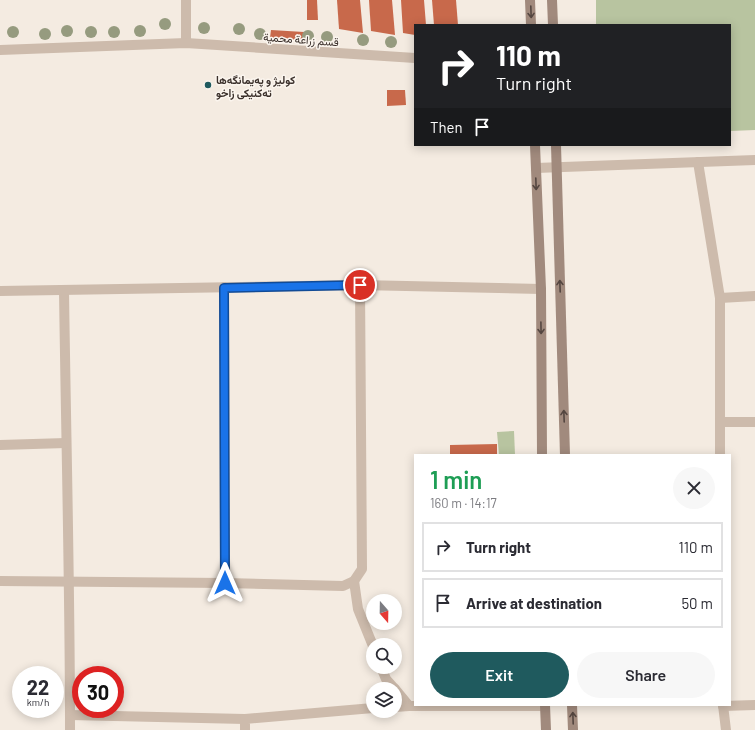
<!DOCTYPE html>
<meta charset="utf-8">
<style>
:root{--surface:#fff;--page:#f7f7f7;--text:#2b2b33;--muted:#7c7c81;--line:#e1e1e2;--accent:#1f5a5e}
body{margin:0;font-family:Barlow,Vazirmatn,sans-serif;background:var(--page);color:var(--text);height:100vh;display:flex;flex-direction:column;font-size:15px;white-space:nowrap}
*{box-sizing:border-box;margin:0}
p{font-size:13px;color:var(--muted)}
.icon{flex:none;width:22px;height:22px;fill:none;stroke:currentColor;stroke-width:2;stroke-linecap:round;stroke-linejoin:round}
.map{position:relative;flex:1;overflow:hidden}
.panel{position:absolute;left:414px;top:454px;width:317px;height:252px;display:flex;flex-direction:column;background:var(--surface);border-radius:0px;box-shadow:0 2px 10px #0003}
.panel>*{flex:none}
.banner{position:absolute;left:414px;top:24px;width:317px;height:122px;border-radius:0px;box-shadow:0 2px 10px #0003;background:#202124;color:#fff;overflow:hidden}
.needle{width:26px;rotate:160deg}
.tools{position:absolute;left:366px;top:594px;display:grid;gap:8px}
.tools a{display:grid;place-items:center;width:36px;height:36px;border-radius:50%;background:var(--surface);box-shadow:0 2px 10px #0003;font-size:20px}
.speed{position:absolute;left:12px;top:666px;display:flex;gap:8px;font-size:20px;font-weight:700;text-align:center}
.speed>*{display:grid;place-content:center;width:52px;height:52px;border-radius:50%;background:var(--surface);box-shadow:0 2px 10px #0003;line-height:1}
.speed small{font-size:10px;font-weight:400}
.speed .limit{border:6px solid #d22;background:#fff;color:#111}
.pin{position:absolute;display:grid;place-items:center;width:34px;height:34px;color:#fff;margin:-17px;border:2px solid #fff;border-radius:50%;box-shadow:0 1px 4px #0007}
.me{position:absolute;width:44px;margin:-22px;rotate:0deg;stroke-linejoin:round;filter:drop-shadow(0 0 3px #0008)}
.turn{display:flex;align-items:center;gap:14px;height:84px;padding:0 16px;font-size:18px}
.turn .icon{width:52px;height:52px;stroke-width:2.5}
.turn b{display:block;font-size:28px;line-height:34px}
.then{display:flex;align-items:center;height:38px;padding:0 16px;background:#0003;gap:8px;font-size:15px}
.round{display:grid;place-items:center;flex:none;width:42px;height:42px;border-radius:21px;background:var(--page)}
.head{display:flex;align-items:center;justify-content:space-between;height:68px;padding:0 16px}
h1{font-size:24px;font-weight:600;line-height:30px;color:#1e9e55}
.action{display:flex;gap:8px;margin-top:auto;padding:8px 16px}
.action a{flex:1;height:46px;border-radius:24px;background:var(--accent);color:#fff;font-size:16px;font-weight:600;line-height:46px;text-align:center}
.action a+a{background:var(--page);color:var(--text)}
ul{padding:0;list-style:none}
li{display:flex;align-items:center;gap:12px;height:50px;margin:0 8px 6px;padding:0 8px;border:2px solid var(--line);border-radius:0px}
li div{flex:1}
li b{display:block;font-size:15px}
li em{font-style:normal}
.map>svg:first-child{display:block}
.green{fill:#b8c4a0}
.building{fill:#c8694b}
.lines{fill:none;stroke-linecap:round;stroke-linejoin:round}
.minor{stroke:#cdbbac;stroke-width:10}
.secondary{stroke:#a18a7d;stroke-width:10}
.tree{fill:#969b7f}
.oneway{stroke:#544640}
.route-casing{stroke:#114b97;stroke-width:10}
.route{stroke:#1a73e8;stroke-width:7}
.poi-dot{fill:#1f5a5e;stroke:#fbf5ee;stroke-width:1.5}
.labels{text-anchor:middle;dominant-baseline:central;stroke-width:3;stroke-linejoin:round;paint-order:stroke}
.street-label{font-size:11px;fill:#3b302b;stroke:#fbf5ee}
.poi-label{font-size:11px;font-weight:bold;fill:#3b302b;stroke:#fbf5ee;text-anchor:start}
</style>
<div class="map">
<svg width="755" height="730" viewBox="0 0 755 730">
<rect width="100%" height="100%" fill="#f4ebe1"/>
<g class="green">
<path d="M596,0h159v130l-25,1v-106h-134z"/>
<path d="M514,431l1,24h-16l-2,-23z"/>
</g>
<g class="building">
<path d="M307,0h10l1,20h-11z"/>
<path d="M337,0h23l3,33 -24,-4z"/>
<path d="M369,0h23l3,35 -24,-4z"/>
<path d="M401,0h23l2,25h-11v10l-12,-2z"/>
<path d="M432,0h24l2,25h-24z"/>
<path d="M271,30l33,2 -1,8 -33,-2z"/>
<path d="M387,90h18l1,15 -19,1z"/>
<path d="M497,444v11h-47v-10z"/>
</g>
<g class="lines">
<g class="minor">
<path d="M186,43v-43"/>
<path d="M0,50l186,-7 229,15"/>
<path d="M698,162l22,136v157"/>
<path d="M536,168l219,-8"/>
<path d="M224,287l1,296"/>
<path d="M64,290c2,147 6,293 6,440"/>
<path d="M0,291l360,-6 181,4"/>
<path d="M720,298l35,-2"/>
<path d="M720,422h35"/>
<path d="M0,445l66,-2"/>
<path d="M0,581l225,2 118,3 11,-5 8,-12 -2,-284"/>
<path d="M354,581l4,28 15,37"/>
<path d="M381,667l5,12 9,10"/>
<path d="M395,689l14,17"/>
<path d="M723,705l3,25"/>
<path d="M723,706l32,-1"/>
<path d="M395,707l14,-1h136"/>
<path d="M70,715l175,4"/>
<path d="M245,730v-11l128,-11"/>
</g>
<g class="secondary">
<path d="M530,0l1,25"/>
<path d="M552,0l1,25"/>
<path d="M535,145l6,144 1,166"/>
<path d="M556,145l9,310"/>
<path d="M545,705l1,25"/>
<path d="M572,705l1,25"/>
</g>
</g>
<g class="tree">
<circle cx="165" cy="24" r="6"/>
<circle cx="204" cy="28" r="6"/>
<circle cx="239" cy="29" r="6"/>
<circle cx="67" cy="31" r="6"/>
<circle cx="140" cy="31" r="6"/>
<circle cx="13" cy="32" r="6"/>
<circle cx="91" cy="32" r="6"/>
<circle cx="114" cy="32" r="6"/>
<circle cx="45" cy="34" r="6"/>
<circle cx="260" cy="34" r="6"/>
<circle cx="308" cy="36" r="6"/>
<circle cx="327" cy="37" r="6"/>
<circle cx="363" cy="40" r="6"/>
<circle cx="391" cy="42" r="6"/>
</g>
<defs><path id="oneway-shaft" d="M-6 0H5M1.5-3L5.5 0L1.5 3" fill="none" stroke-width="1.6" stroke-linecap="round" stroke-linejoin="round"/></defs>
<g class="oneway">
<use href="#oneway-shaft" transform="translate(531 12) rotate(88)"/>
<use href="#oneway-shaft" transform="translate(536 184) rotate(88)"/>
<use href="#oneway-shaft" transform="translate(560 286) rotate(-92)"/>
<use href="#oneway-shaft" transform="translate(541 328) rotate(89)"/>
<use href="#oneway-shaft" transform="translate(564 416) rotate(-92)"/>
<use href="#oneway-shaft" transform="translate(573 718) rotate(-92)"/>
</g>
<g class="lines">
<defs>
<path id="route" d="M225,583l-1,-295 136,-3"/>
</defs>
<use href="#route" class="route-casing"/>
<use href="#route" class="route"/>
</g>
<circle class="poi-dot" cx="208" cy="85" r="4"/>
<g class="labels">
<g class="street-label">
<text transform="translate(301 39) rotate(4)">قسم زراعة محمية</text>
</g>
<g class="poi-label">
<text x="216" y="79">كوليژ و په‌يمانگه‌ها<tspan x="216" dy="13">ته‌كنيكى زاخو</tspan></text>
</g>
</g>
</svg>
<div class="tools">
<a><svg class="needle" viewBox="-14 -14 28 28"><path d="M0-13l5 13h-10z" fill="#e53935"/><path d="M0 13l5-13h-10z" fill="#7c7c81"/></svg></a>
<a><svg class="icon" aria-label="search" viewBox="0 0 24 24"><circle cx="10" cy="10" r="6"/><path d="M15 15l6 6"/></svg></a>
<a><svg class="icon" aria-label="layers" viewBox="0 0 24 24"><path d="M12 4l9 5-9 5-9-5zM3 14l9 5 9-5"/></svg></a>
</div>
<div class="speed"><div>22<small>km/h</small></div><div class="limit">30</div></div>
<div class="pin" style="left:360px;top:285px;background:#d93025"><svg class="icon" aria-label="arrive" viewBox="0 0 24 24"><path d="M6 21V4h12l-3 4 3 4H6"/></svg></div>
<svg class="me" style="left:225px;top:583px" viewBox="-20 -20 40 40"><path d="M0-17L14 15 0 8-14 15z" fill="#1a73e8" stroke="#fff" stroke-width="4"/></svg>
<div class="banner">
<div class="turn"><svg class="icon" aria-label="right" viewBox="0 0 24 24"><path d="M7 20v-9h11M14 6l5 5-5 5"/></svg><div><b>110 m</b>Turn right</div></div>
<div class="then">Then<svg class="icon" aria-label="arrive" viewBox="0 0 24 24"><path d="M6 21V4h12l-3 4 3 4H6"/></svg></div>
</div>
<section class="panel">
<div class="head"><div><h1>1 min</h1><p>160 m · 14:17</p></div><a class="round"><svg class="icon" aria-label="close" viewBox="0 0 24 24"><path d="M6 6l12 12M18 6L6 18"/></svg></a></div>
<ul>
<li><svg class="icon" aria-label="right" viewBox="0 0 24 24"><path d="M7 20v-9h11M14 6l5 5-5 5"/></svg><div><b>Turn right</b></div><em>110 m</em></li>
<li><svg class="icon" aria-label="arrive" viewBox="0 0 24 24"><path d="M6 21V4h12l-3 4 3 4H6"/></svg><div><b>Arrive at destination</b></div><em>50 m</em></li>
</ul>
<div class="action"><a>Exit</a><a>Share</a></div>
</section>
</div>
